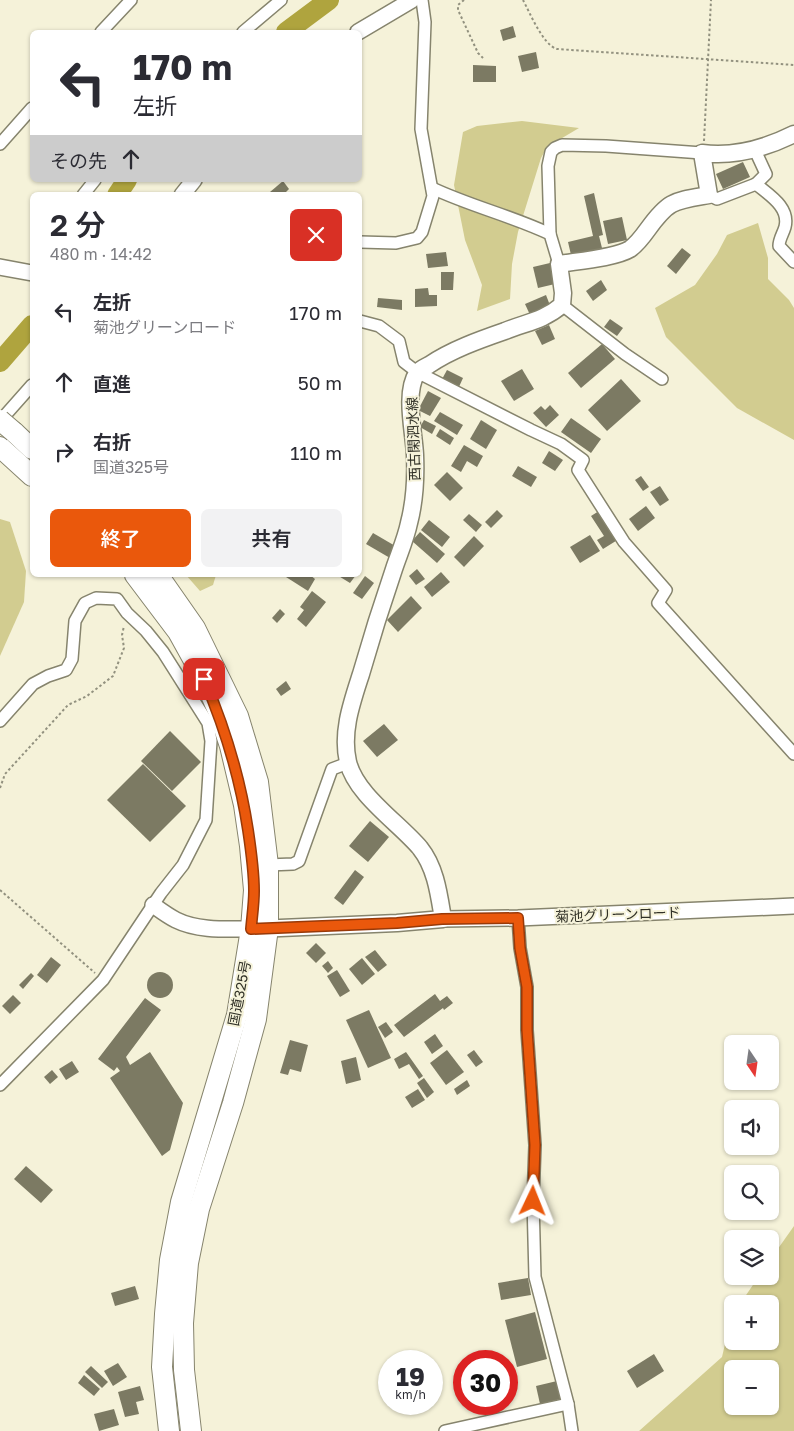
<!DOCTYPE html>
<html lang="ja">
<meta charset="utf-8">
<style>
:root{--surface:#fff;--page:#f2f2f3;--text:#2b2b33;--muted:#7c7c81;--accent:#ea580c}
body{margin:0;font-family:"Golos Text","Noto Sans JP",sans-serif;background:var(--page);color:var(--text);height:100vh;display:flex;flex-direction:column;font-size:19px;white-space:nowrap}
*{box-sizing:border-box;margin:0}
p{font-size:16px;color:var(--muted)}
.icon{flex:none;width:28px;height:28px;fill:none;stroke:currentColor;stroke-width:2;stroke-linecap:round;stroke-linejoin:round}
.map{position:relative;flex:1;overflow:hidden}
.details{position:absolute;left:30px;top:192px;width:332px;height:385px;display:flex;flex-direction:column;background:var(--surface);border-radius:8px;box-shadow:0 1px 4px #0004}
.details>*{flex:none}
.top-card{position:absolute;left:30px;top:30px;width:332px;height:152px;border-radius:8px;box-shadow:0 1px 4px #0004;background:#fff;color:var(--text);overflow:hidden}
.needle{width:32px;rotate:167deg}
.controls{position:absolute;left:724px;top:1035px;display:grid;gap:10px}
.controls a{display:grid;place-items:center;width:55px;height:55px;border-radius:8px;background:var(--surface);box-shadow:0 1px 4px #0004;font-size:25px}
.speed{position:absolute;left:378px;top:1350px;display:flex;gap:10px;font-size:25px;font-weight:700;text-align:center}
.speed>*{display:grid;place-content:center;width:65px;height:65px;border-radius:50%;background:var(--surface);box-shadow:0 1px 4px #0004;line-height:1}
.speed small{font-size:12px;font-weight:400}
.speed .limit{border:8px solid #d22;background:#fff;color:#111}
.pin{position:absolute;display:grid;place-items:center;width:42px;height:42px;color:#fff;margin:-21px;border-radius:10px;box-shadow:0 2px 8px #0006}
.me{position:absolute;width:55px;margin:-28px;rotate:2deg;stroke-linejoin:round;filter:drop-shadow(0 0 4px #0008)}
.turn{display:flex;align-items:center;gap:18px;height:105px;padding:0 20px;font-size:22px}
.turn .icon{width:65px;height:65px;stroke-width:2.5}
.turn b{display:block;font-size:35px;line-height:42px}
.then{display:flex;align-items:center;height:48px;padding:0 20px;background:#0003;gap:10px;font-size:19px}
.round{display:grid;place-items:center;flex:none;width:52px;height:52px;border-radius:8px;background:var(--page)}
.overview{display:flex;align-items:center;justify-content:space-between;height:85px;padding:0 20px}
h1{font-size:30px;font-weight:600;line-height:38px}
.cta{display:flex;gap:10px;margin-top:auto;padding:10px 20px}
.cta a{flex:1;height:58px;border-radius:8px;background:var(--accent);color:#fff;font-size:20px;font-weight:600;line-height:58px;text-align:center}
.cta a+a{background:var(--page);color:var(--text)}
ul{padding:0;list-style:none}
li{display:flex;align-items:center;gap:15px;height:70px;padding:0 20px}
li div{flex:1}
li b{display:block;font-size:19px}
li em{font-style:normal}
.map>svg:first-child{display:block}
.green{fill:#d2cc90;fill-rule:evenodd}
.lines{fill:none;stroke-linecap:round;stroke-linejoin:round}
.river{stroke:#afa43e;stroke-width:20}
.building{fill:#7c7a63}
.minor-casing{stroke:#86846d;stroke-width:14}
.tertiary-casing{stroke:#86846d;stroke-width:18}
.secondary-casing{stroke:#86846d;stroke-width:19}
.trunk-casing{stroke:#86846d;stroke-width:22}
.path{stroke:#92917f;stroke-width:2;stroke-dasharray:2.5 2.5;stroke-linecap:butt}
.minor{stroke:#fff;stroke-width:11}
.tertiary{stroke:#fff;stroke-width:15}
.secondary{stroke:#fff;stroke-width:16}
.trunk{stroke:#fff;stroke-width:20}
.trunk-bridge-casing{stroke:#86846d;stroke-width:22;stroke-linecap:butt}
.trunk-bridge{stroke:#fff;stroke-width:20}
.route-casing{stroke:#983908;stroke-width:12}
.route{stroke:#ea580c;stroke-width:9}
.labels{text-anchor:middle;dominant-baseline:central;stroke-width:4;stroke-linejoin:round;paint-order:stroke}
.street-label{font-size:14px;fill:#313127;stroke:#f5f2d9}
</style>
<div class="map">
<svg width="794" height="1431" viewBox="0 0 794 1431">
<rect width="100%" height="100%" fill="#f5f2d9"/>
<g class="green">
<path d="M522,121l57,7 -32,19 -6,11 -23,74 -6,32 -2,35 -33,12 5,-26 -17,-45 -11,-55 9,-53 14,-6z"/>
<path d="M758,223l10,35v21l21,21 5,8v132l-57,-32 -71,-71 -11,-29 40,-23 22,-31 10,-19z"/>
<path d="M0,519l10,3 16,49 -2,31 -24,54z"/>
<path d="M186,575h30l-3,10 -13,6z"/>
<path d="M794,1226v205h-155l83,-74 10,-43v27h38v-37h-30l19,-28h11v-16zM732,1369h38v37h-38z"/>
</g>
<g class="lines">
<g class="river">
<path d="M286,32l43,-32"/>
<path d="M117,195l10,-15"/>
<path d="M0,362l32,-37"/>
</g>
</g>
<g class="building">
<path d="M513,26l3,11 -13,4 -3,-11z"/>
<path d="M536,52l3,16 -17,4 -4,-16z"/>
<path d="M473,65l23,1v16h-23z"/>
<path d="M743,162l7,15 -27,12 -7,-15z"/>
<path d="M283,181l6,8 -6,6h-11l-2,-3z"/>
<path d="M594,193l9,42 -4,1 4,16 -31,7 -4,-17 25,-6 -9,-40z"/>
<path d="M622,217l5,23 -19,4 -5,-23z"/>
<path d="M682,248l9,7 -15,19 -9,-8z"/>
<path d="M446,252l2,14 -20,2 -2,-14z"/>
<path d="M550,263l5,21 -17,4 -5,-21z"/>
<path d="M441,272h13l-1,18h-12z"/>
<path d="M601,280l6,10 -14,11 -7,-10z"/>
<path d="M428,288l1,7h8v11l-22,1v-18z"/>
<path d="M546,295l5,13 -20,9 -6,-13z"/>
<path d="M378,298l24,2v10l-25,-3z"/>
<path d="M610,319l13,9 -6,8 -13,-9z"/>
<path d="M549,325l6,14 -13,6 -7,-14z"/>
<path d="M602,344l13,15 -34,29 -13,-15z"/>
<path d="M522,369l12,20 -20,12 -13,-20z"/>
<path d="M447,370l16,8 -5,11 -17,-8z"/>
<path d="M621,379l20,22 -34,30 -19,-21z"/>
<path d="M428,391l13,7 -11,18 -12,-6z"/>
<path d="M550,405l9,10 -13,12 -13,-14 8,-7 4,4z"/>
<path d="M440,412l23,13 -6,10 -23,-14z"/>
<path d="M571,418l30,21 -10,14 -30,-21z"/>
<path d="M424,420l12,6 -4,8 -12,-7z"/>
<path d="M481,420l16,10 -11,19 -16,-10z"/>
<path d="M440,429l14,9 -4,7 -14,-9z"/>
<path d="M464,445l19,11 -6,11 -10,-6 -6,11 -10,-6z"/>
<path d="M549,451l14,9 -8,11 -13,-8z"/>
<path d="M518,466l19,11 -6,10 -19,-11z"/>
<path d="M447,472l16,16 -13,13 -16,-16z"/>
<path d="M641,476l8,11 -6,4 -8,-11z"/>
<path d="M660,486l9,14 -9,6 -10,-14z"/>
<path d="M646,506l9,12 -17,13 -9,-12z"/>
<path d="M497,510l6,6 -12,12 -6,-6z"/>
<path d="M599,511l20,28 -16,10 -6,-9 7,-4 -13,-20z"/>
<path d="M469,514l13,11 -6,7 -13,-12z"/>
<path d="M429,520l21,17 -8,10 -21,-17z"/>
<path d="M420,532l25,22 -8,9 -25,-22z"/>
<path d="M373,533l24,14 -7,11 -24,-14z"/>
<path d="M590,535l10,16 -20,12 -10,-16z"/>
<path d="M474,536l10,10 -20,21 -10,-10z"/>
<path d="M417,569l8,10 -9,6 -7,-9z"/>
<path d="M441,572l9,10 -18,15 -8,-10z"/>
<path d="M287,575h23l5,4 -7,12 -22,-14z"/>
<path d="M337,575h19l-6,8z"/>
<path d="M365,576l9,7 -12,16 -9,-6z"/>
<path d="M312,591l14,11 -20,25 -9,-8 7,-9 -4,-3z"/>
<path d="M411,596l11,12 -24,24 -11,-12z"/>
<path d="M280,609l5,5 -8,9 -5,-5z"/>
<path d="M286,681l5,8 -10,7 -5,-7z"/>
<path d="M384,724l14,16 -21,17 -14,-16z"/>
<path d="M170,731l31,31 -29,29 -31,-30z"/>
<path d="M143,764l43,42 -36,36 -43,-42z"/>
<path d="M370,821l19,16 -21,25 -19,-16z"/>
<path d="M355,870l9,7 -21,28 -9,-7z"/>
<path d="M316,943l10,10 -10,10 -10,-10z"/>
<path d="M375,950l12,15 -9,7 -13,-15z"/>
<path d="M51,957l10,8 -14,18 -10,-8z"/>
<path d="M362,958l13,16 -13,11 -13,-16z"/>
<path d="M328,961l5,7 -5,5 -6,-7z"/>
<path d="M337,970l13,21 -10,6 -13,-21z"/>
<circle cx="160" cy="985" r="13"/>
<path d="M31,973l3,3 -11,13 -4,-4z"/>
<path d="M435,994l5,7 7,-5 6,7 -9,7 -1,-2 -39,29 -10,-12z"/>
<path d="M13,995l8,8 -11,11 -8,-8z"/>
<path d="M145,998l16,12 -35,47 4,8 20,-13 33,51 -13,47 -8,6 -52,-78 10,-7 -3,-4 -3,4 -16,-12z"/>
<path d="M369,1010l22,48 -23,10 -22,-48z"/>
<path d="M386,1022l7,10 -8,6 -7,-11z"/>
<path d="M435,1034l8,12 -11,8 -8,-12z"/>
<path d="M290,1040l18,5 -7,27 -11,-3 -2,6 -8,-2z"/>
<path d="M447,1050l17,22 -18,13 -16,-22z"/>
<path d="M474,1050l9,12 -7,5 -9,-12z"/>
<path d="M406,1052l17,24 -4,3 -10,-15 -10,5 -5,-10z"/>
<path d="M356,1057l5,23 -15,4 -5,-23z"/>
<path d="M72,1061l7,11 -13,8 -7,-11z"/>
<path d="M52,1070l6,7 -8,7 -6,-7z"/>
<path d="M424,1078l10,14 -7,6 -10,-15z"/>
<path d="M467,1080l3,6 -13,9 -3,-6z"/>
<path d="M418,1089l7,11 -13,8 -7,-11z"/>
<path d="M26,1166l27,24 -12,13 -27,-24z"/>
<path d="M528,1278l3,17 -30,5 -3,-17z"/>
<path d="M135,1286l4,13 -24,7 -4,-13z"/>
<path d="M535,1312l12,47 -30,8 -12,-47z"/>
<path d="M654,1354l10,17 -27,17 -10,-17z"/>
<path d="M118,1363l9,14 -14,9 -9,-15z"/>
<path d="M91,1366l17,16 -6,6 -17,-16z"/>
<path d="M84,1375l16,14 -6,7 -16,-13z"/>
<path d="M557,1381l4,18 -21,5 -4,-18z"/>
<path d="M140,1386l4,14 -8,2 3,12 -14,3 -7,-25z"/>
<path d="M114,1409l5,16 -20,6 -5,-17z"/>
</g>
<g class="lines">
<defs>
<g id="minor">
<path d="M101,32l30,-32"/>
<path d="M243,32l38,-32"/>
<path d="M0,144l32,-36"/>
<path d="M754,148l12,26 -10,10c13,11 34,23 29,43 -2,7 -6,12 -6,19l15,16"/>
<path d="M432,188c38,18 80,28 118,46l9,30"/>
<path d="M83,195l12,-15"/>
<path d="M709,195l8,4 39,-15"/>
<path d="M550,234l-2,-68 3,-14 4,-4 7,-3 44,1 96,7"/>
<path d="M360,242l36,1 21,-5 5,-6 11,-36 -12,-67 4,-107 -3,-22"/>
<path d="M562,305l63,49 37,25"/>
<path d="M360,321l19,5 20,15 5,21 13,10 114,58 30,14 22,16 -5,10 46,72 42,48 -8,13 136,151"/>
<path d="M0,421l32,-36"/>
<path d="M0,721l33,-37 15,-8 18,-6 6,-11 3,-38 10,-18 11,-5 21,1 10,14 19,18 17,21 45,71 3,18 -5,79 -23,45 -22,28 -58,87 -103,105"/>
<path d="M268,865l25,-1 6,-3 33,-92 16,-6"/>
<path d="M518,918l2,30 7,39v43l8,115 -2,56 2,76 33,127 4,27"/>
<path d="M445,1431l123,-27"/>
</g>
<g id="tertiary">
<path d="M358,32l54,-32"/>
<path d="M182,195l12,-15"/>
<path d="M0,267l32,6"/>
<path d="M153,905c7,5 15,11 23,15 22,11 51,9 75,9"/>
<path d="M443,919l75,-1 276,-12"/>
</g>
<path id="secondary" d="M257,929l140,-6 46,-4c-4,-24 -7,-51 -23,-71 -21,-25 -64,-53 -72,-86 -7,-30 4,-60 13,-88 10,-35 21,-70 33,-105 5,-15 12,-31 15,-46 6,-23 7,-45 6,-68 -1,-23 -11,-62 2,-82 2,-3 8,-6 12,-8 22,-15 50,-25 76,-34 22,-9 38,-10 57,-26l1,-12 -4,-29c18,-3 56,-6 71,-15 7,-5 13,-13 18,-20 21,-29 26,-28 61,-34l-7,-42c31,4 64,-5 92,-19"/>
<g id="trunk">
<path d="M14,432l18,17"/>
<path d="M0,447l32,29"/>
<path d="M135,575l43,57 26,47 15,34 11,33 14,59 6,41 4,44 -3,39 -14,86 -56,187 -11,58 -5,54 -3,53 7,64"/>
<path d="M158,575l37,53 43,88 20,66 10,83v63l-12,91 -23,84 -34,106 -11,54 -5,60 1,47 7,61"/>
</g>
</defs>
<use href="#minor" class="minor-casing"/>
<use href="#tertiary" class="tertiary-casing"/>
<use href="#secondary" class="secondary-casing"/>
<use href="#trunk" class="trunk-casing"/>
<g class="path">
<path d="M464,0l-6,5v5l20,43 5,5"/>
<path d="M523,0c7,13 20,45 34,49l237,16"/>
<path d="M704,141l7,-141"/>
<path d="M0,788l5,-14 63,-69 19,-9 26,-20 11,-28 -2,-13 2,-9"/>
<path d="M0,890l95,83"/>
</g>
<use href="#minor" class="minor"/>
<use href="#tertiary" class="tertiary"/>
<use href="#secondary" class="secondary"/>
<use href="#trunk" class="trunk"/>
<defs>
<path id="trunk-bridge" d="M0,420l14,12"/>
</defs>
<use href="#trunk-bridge" class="trunk-bridge-casing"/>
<use href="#trunk-bridge" class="trunk-bridge"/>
</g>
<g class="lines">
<defs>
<path id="route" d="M204,679c21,49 36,98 44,151 3,20 6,41 6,61 0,13 -2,26 -3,38l146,-6 45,-4 76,-1 2,30 7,39v43l8,115 -2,56"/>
</defs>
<use href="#route" class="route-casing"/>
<use href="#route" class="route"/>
</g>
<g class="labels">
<g class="street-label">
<text transform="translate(413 439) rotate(-92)">西古閑泗水線</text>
<text transform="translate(618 914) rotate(-2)">菊池グリーンロード</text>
<text transform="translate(239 993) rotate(-79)">国道325号</text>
</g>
</g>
</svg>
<div class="controls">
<a><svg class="needle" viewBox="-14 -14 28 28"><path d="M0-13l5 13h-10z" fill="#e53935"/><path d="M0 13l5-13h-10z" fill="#7c7c81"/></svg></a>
<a><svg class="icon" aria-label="sound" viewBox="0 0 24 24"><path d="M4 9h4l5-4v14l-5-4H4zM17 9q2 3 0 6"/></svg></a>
<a><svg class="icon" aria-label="search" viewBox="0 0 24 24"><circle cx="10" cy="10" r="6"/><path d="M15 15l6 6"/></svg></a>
<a><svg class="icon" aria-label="layers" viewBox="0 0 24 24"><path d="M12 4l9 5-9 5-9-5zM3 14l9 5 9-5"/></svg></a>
<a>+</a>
<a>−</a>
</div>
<div class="speed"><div>19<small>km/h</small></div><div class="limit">30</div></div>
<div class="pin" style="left:204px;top:679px;background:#d93025"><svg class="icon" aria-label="arrive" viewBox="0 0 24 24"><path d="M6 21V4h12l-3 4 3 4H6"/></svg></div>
<svg class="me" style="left:533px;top:1201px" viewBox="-20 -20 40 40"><path d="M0-17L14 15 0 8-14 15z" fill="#ea580c" stroke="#fff" stroke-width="4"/></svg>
<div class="top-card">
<div class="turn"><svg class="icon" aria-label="left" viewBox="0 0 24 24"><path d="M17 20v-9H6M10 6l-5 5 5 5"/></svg><div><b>170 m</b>左折</div></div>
<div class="then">その先<svg class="icon" aria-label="ahead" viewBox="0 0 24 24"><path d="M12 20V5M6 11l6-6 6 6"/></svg></div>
</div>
<section class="details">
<div class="overview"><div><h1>2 分</h1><p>480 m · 14:42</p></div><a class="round" style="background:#d93025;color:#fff"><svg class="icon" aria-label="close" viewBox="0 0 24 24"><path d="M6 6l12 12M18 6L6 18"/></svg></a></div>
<ul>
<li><svg class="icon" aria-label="left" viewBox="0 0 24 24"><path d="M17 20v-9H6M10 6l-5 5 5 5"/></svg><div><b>左折</b><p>菊池グリーンロード</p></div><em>170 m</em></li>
<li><svg class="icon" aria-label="ahead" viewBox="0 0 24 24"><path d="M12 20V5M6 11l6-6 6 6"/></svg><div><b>直進</b></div><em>50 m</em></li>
<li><svg class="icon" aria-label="right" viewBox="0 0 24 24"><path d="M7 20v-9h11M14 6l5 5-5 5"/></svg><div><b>右折</b><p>国道325号</p></div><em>110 m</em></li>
</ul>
<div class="cta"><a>終了</a><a>共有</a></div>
</section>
</div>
